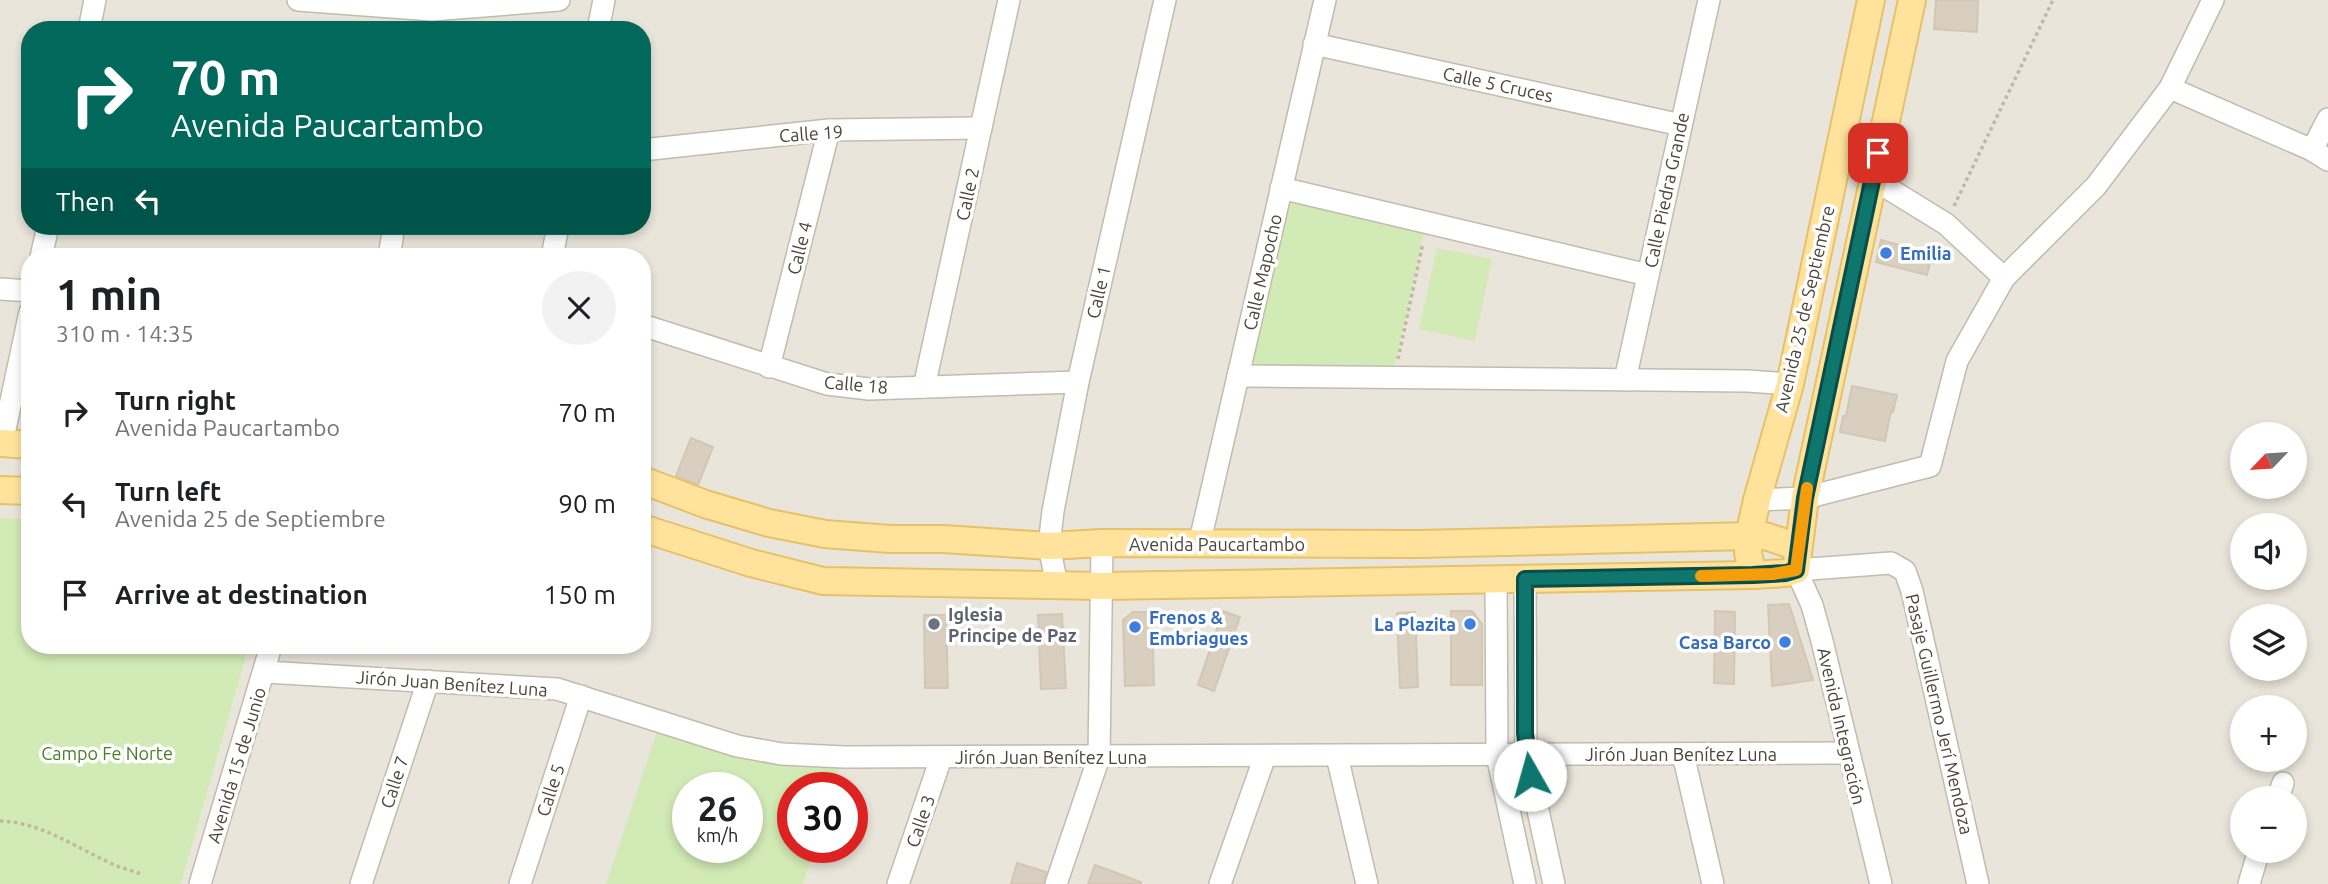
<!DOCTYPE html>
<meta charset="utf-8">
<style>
:root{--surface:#fff;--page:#f2f2f2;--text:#202124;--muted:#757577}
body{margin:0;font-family:Ubuntu,sans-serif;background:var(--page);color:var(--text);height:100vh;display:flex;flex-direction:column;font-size:26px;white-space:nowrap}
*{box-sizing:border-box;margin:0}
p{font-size:23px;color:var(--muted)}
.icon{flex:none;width:38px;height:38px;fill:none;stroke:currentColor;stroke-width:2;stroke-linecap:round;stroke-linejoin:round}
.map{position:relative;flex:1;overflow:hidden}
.side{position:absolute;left:21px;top:248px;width:630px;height:406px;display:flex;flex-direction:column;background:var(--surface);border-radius:28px;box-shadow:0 4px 10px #0003}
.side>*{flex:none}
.hud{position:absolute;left:21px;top:21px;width:630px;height:214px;border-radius:28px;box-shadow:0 4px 10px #0003;background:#00695c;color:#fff;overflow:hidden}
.needle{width:46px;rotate:245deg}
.controls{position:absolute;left:2230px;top:422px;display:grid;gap:14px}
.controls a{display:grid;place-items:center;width:77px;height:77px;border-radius:50%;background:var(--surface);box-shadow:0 4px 10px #0003;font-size:35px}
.speed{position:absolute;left:672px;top:772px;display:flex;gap:14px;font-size:35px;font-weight:700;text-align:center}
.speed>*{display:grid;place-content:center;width:91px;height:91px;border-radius:50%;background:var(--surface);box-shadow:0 4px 10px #0003;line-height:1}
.speed small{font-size:18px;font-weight:400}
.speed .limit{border:10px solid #d22;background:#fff;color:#111}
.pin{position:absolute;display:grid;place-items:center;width:60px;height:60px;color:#fff;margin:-30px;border-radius:14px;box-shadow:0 4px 10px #0006}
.me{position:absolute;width:77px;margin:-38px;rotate:353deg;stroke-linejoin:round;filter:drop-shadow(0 0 5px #0008)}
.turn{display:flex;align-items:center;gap:24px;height:147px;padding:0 35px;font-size:32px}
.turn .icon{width:91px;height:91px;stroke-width:2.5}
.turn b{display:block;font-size:49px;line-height:60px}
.then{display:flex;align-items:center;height:66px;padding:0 35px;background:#0003;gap:14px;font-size:26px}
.round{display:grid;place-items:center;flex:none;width:74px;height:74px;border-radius:37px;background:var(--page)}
.summary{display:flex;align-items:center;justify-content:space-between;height:119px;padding:0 35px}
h1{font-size:42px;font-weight:700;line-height:52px}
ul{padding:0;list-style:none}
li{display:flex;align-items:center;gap:21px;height:91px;padding:0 35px}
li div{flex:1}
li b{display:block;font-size:26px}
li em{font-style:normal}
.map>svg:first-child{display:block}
.residential{fill:#eae5da;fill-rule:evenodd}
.green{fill:#d2eab5;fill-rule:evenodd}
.building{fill:#d8cfc1;stroke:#d3c7b4;stroke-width:2}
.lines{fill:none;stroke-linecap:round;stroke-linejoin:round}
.minor-casing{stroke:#c2bbae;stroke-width:24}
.major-casing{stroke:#e6c16a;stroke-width:30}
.path{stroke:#c4b79f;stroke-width:3.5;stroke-dasharray:3.5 3.5;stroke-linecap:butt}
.minor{stroke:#fff;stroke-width:21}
.major{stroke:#ffe39c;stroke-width:26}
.route-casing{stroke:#0a4d48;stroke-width:18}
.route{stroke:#0f766e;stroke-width:12}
.slow{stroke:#f59e0b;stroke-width:12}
.shop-dot{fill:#3f7fe0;stroke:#fff;stroke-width:2.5}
.worship-dot{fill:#6b7280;stroke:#fff;stroke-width:2.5}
.labels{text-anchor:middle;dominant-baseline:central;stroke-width:7;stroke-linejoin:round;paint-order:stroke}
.street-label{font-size:18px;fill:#4b4439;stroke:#fff}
.shop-label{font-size:18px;font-weight:bold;fill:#366cbe;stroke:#fff;text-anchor:start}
.worship-label{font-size:18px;font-weight:bold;fill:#5b616d;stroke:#fff;text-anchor:start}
.park-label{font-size:18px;fill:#4a7f2a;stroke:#fff}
</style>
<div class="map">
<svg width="2328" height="884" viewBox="0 0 2328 884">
<rect width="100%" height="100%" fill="#f6f3ec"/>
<path class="residential" d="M0,0h2328v884h-2147l68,-238h393v-389h-612v262l-30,-1zM30,30h612v196h-612zM2242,434h52v52h-52zM2242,525h52v53h-52zM2242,616h52v52h-52zM2242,707h52v53h-52zM688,788h59v59h-59zM793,788h59v59h-59zM2242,798h52v52h-52z"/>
<g class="green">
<path d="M1289,202l135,29 -31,142 -144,-4z"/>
<path d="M1437,248l55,11 -17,82 -56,-12z"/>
<path d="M0,518l30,1v127h219l-68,238h-181z"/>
<path d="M658,729l182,38 -7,20 -40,1v59h21l-11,37h-197zM688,788h59v59h-59z"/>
</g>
<g class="building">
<path d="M1936,0h42l-1,32 -43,-3z"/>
<path d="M1881,240l51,14 -5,21 -51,-13z"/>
<path d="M1852,386l45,9 -4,17 -2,-1 -6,30 -45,-9 3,-16h3z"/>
<path d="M691,438l22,9 -15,38 -22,-9z"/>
<path d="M1789,604l24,76 -41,6 -4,-81z"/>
<path d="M1223,611l17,6 -26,74 -16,-6z"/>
<path d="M1451,611h21l10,13v61h-31z"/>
<path d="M1715,611l20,1 -1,72 -20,-1z"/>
<path d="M1133,612h19l2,73 -29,1 -2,-66z"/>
<path d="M1415,612l3,75 -18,1 -3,-75z"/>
<path d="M1062,614l4,74 -25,1 -3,-74z"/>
<path d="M924,615h22l2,73h-23z"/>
<path d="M1017,863l29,9 -3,12h-32z"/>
<path d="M1095,865l46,17v2h-53z"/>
</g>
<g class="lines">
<defs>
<g id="minor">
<path d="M298,0l134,10 127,-10"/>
<path d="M89,30l6,-30"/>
<path d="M598,30l6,-30"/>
<path d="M1314,44l367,81"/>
<path d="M2170,88l142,62 16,10"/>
<path d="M642,150l187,-20 152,-2"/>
<path d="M2312,150l16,-31"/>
<path d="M1873,179l73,45 58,54"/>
<path d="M1281,188l367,87"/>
<path d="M41,257l7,-31"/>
<path d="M389,257l5,-31"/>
<path d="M552,257l6,-31"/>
<path d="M0,289l30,2"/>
<path d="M642,325l185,59 42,5 209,-7"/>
<path d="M769,367l60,-237"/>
<path d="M1238,376l509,5 43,3"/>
<path d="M1625,380l84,-380"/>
<path d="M924,387l85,-387"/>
<path d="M2,443l28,-131"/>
<path d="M1757,500l48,-2 125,-32 27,-105 47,-83 92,-92 74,-98 43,-88"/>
<path d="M1199,545l126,-545"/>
<path d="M1525,579l1,176 28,129"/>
<path d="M1496,580l1,175 28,129"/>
<path d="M1057,585l-8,-39 4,-35 25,-129 87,-382"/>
<path d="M265,672l292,17 180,57 45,8 62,3 1004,-4"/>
<path d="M1683,754l30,130"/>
<path d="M1337,756l30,128"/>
<path d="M2278,798l5,-15"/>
<path d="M200,884l71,-238"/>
<path d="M361,884l67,-203"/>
<path d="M520,884l61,-188"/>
<path d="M898,884l43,-126"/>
<path d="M1056,884l43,-127 3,-214"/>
<path d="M1220,884l45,-128"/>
<path d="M1881,884l-59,-243 -10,-36 -16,-35 95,-7 14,8 7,20 66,293"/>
<path d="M2249,884l10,-34"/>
</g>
<g id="major">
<path d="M0,443l30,2"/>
<path d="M642,480l63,24 64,19 56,11 65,5h54l105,7 53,-3 316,1 331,-8h16l33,11"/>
<path d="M0,490l30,1"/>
<path d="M642,528l109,35 72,18 280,5 650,-11 33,-2 10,-3 9,-72 107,-498"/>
<path d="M1753,575l-5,-22 1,-17 8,-36 33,-116 81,-384"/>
</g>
</defs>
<use href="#minor" class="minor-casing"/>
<use href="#major" class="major-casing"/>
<g class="path">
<path d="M1954,206l99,-206"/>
<path d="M1398,359l25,-116"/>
<path d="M0,821c39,1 72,24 106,40 11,6 24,9 35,13"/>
</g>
<use href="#minor" class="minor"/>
<use href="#major" class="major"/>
</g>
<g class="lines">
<defs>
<path id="route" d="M1530,775l-5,-42v-154l228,-4 33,-2 10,-3 9,-72 73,-345"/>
</defs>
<use href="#route" class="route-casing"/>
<use href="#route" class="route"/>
<path class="slow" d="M1701,576l72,-2 23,-4 11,-82"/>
</g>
<g class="shop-dot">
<circle cx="1886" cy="253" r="7"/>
<circle cx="1470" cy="624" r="7"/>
<circle cx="1135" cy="627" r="7"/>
<circle cx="1785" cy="642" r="7"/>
</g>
<circle class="worship-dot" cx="934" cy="624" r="7"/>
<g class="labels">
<g class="street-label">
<text transform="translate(1498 84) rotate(12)">Calle 5 Cruces</text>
<text transform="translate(811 133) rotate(-4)">Calle 19</text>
<text transform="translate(1666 190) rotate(-78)">Calle Piedra Grande</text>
<text transform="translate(967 194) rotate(-78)">Calle 2</text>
<text transform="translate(799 248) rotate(-76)">Calle 4</text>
<text transform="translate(1262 272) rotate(-77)">Calle Mapocho</text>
<text transform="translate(1098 292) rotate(-77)">Calle 1</text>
<text transform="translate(1804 309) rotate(-77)">Avenida 25 de Septiembre</text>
<text transform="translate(856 384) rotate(5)">Calle 18</text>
<text x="1217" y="544">Avenida Paucartambo</text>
<text transform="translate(452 683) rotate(4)">Jirón Juan Benítez Luna</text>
<text transform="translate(1940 714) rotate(77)">Pasaje Guillermo Jerí Mendoza</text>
<text transform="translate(1842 726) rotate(77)">Avenida Integración</text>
<text x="1681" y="754">Jirón Juan Benítez Luna</text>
<text x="1051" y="757">Jirón Juan Benítez Luna</text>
<text transform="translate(236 765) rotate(-73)">Avenida 15 de Junio</text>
<text transform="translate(394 782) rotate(-72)">Calle 7</text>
<text transform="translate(550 790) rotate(-72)">Calle 5</text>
<text transform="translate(920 821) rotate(-71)">Calle 3</text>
</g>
<g class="shop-label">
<text x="1900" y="253">Emilia</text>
<text x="1149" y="617">Frenos &amp;<tspan x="1149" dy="21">Embriagues</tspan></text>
<text x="1456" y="624" text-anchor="end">La Plazita</text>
<text x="1771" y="642" text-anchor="end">Casa Barco</text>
</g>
<g class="worship-label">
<text x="948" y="614">Iglesia<tspan x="948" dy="21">Principe de Paz</tspan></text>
</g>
<g class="park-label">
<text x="107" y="753">Campo Fe Norte</text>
</g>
</g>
</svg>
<div class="controls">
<a><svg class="needle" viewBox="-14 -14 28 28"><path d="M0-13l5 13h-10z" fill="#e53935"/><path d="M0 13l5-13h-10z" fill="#757577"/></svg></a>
<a><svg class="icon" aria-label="sound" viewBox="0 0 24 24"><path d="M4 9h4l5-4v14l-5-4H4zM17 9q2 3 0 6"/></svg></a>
<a><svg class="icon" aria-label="layers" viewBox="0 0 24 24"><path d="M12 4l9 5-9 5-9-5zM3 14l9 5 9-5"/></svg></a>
<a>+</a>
<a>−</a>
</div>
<div class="speed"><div>26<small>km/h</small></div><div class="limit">30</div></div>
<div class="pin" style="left:1878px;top:153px;background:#d93025"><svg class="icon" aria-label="arrive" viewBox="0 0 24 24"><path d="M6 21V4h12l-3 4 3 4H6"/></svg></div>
<svg class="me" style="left:1530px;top:775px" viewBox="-20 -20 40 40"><circle r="19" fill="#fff"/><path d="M0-13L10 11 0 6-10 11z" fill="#0f766e"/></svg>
<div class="hud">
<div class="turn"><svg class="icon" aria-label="right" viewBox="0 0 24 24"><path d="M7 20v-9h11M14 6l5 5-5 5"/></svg><div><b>70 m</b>Avenida Paucartambo</div></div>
<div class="then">Then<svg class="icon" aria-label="left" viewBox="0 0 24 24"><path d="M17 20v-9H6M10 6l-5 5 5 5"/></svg></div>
</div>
<section class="side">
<div class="summary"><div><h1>1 min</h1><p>310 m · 14:35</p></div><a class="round"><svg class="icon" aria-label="close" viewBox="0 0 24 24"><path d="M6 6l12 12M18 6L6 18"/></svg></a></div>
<ul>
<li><svg class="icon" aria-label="right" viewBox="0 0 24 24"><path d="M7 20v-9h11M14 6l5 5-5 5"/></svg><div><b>Turn right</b><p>Avenida Paucartambo</p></div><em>70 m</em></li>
<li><svg class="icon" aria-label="left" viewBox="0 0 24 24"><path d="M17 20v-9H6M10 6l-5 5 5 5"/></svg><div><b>Turn left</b><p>Avenida 25 de Septiembre</p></div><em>90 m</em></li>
<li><svg class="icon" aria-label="arrive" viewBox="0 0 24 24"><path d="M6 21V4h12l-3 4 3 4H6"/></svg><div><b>Arrive at destination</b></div><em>150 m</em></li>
</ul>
</section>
</div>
